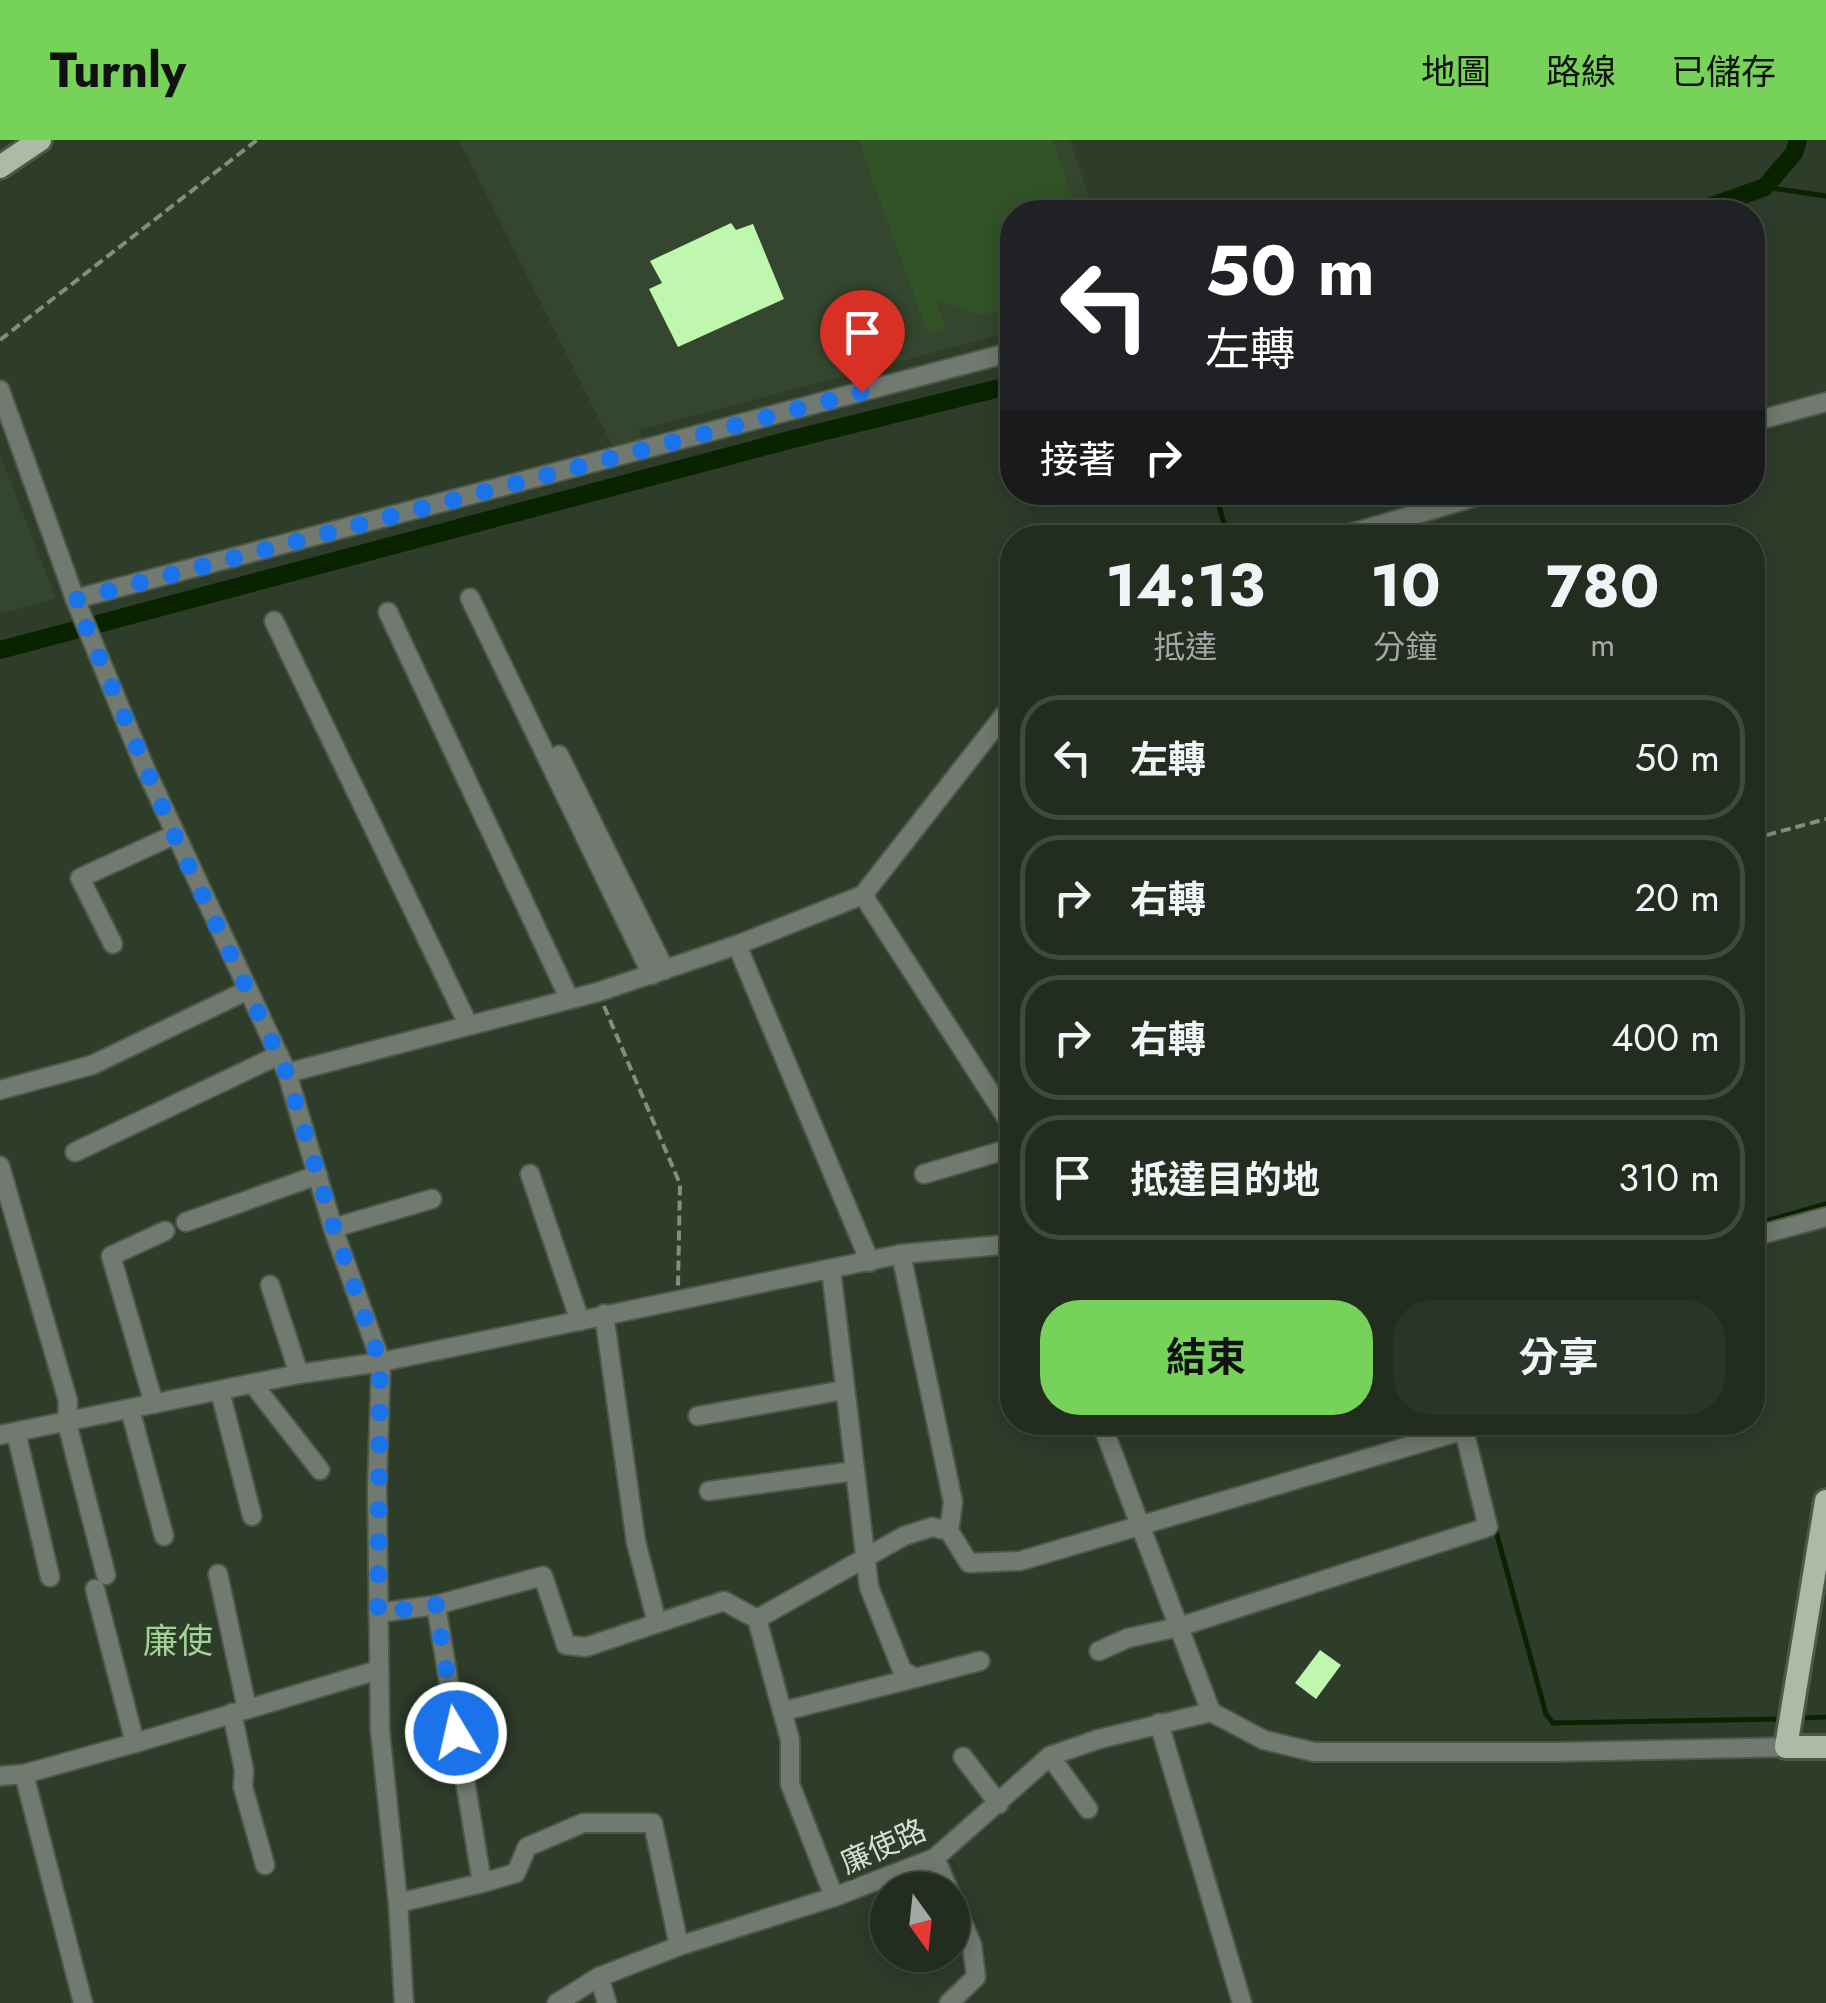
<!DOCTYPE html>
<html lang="zh-TW">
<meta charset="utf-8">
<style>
:root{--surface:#222d20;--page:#2a3529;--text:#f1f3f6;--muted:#a2a8a5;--line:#3f493e;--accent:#77d259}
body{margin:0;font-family:Jost,"Noto Sans TC",sans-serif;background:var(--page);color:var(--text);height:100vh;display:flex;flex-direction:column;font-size:38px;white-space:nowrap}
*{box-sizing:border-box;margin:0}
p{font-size:32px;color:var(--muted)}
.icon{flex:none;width:55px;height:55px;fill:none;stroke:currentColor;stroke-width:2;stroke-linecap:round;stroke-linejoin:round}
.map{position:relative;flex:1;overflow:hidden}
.panel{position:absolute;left:1000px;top:385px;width:765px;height:910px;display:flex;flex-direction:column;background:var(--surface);border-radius:40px;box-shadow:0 5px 25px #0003,0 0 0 2px var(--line)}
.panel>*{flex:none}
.hud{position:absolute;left:1000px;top:60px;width:765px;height:305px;border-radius:40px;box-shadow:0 5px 25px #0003,0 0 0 2px var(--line);background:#202124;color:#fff;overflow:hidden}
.needle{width:65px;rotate:165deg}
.fabs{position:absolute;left:870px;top:1732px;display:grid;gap:20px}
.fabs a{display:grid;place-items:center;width:100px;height:100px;border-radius:50%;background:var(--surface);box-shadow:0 5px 25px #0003,0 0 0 2px var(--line);font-size:50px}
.pin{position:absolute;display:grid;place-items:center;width:85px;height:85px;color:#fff;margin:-102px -42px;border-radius:50% 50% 50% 0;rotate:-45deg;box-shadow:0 0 10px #0007}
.pin .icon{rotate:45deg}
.me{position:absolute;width:110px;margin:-55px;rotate:351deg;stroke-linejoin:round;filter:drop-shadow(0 0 8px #0008)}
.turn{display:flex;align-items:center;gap:35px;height:210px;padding:0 40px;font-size:45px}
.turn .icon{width:130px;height:130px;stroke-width:2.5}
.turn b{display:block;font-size:70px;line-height:85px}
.then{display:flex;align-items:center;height:95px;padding:0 40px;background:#0003;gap:20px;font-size:38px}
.eta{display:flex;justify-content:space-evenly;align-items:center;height:170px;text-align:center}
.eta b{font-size:60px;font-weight:700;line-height:70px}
.primary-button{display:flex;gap:20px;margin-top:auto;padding:20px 40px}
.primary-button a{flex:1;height:115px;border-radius:40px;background:var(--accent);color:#111;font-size:40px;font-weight:700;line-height:115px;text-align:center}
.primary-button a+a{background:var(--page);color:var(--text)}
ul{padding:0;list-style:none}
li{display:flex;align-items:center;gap:30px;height:125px;margin:0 20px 15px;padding:0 20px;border:5px solid var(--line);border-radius:40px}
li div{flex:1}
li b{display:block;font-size:38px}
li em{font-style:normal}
header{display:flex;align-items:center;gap:60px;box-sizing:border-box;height:140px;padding:0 50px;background:var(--accent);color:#111}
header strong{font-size:48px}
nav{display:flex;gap:55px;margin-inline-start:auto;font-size:35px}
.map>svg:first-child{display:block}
.built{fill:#34462e}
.green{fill:#315326}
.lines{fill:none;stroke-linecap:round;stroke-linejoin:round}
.stream{stroke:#092301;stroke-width:5}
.canal{stroke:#092301;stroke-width:18}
.building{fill:#bef7ad}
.minor-casing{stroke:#4c5949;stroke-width:22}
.major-casing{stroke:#4c5949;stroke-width:28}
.path{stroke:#838e7f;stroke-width:4;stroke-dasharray:10 5;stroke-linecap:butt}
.minor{stroke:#727970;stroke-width:18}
.major{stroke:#acbba8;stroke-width:22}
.route{stroke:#1a73e8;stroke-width:18;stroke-dasharray:0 32.4}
.labels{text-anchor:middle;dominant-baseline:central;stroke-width:10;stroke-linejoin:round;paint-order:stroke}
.street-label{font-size:30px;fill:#d7dfd4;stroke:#2e3c2a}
.quarter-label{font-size:35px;fill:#a2d394;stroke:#2e3c2a}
</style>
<header>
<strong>Turnly</strong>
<nav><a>地圖</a><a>路線</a><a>已儲存</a></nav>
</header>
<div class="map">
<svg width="1826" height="1863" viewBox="0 0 1826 1863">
<rect width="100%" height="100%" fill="#2e3c2a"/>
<g class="built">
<path d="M459,0h611l24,72h-82v120l-373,98 3,10 -29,7z"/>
<path d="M0,315l56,143 -56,16z"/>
</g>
<path class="green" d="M858,0h195l24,72h-65v99l-35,3 -40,-13 8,27 -17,6z"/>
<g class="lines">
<g class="stream">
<path d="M1765,47l61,9"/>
<path d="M1215,352l13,46"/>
<path d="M1752,1085l74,-21"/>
<path d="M1494,1384l52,190 7,9 230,-4"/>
<path d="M1799,1578l27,-1"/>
</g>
<g class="canal">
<path d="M1695,72l70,-25 29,-34 4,-13"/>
<path d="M0,510l793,-211 219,-54"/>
</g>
</g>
<g class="building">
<path d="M731,83l5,7 17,-6 31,75 -106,48 -29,-58 13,-6 -12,-22z"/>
<path d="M1320,1510l21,15 -25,34 -21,-16z"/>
</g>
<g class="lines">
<defs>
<g id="minor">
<path d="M0,250l75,209 69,167 143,307 46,155 48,134 -4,126 3,242 18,173 6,100"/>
<path d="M1752,282l74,-20"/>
<path d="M1335,398l157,-46"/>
<path d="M470,458l182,377"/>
<path d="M75,459l937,-247"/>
<path d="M388,472l181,386"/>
<path d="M274,481l194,403"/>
<path d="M559,615l106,215"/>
<path d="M863,755l149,-190"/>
<path d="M113,804l-33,-66 94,-43"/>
<path d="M737,805l133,317"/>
<path d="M287,933l311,-81 139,-47 126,-50 149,231"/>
<path d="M0,950l92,-25 156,-75"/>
<path d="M75,1012l204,-97"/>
<path d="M0,1026l68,235 -1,22 39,152"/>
<path d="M530,1034l50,147"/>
<path d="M924,1034l88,-26"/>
<path d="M186,1082l132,-47"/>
<path d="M333,1088l99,-29"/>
<path d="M1752,1097l74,-20"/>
<path d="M901,1114l52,248 -4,29"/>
<path d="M831,1129l38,318 33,83 13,8 65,-17"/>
<path d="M270,1145l29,89"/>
<path d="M604,1174l32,228 21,81"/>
<path d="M253,1244l67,86"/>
<path d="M220,1251l32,125"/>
<path d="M154,1264l-43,-148 54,-25"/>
<path d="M130,1269l34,127"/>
<path d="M698,1276l146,-26"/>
<path d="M1101,1282l110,290 53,28 50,12h244l228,-5"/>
<path d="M16,1292l34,145"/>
<path d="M0,1295l299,-61 82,-12 520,-108 111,-10"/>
<path d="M709,1351l145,-20"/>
<path d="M218,1434l29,135"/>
<path d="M95,1449l40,154"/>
<path d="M378,1473l58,-8 107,-29 23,69 20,2 138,-46 33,18 33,121v44l44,113"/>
<path d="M757,1479l147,-83 28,-9 17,4 20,32 51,-2 444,-131"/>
<path d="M1099,1511l29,-13 51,-11 309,-100 -26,-105"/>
<path d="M784,1571l131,-33"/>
<path d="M232,1573l12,57 -1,17 22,78"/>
<path d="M1159,1583l83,280"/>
<path d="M1050,1616l38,53"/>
<path d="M963,1617l36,47"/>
<path d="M24,1634l59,229"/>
<path d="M0,1636l24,-2 111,-31 243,-73"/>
<path d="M935,1718l14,32"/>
<path d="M482,1743l34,-10 11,-26 56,-24h70l26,123"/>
<path d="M398,1763l84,-20 -46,-278"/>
<path d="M599,1837l8,26"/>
<path d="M557,1863l42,-26 80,-31 155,-49 101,-39 115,-102 49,-17 112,-27"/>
<path d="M949,1863l27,-26 -4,-32 -20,-47"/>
</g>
<g id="major">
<path d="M0,27l40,-27"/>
<path d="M1826,1361l-40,246h40"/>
</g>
</defs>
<use href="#minor" class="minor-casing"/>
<use href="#major" class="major-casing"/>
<g class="path">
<path d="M0,200l257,-200"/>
<path d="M1752,699l74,-20"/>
<path d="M604,866l76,178 -2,102"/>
</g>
<use href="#minor" class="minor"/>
<use href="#major" class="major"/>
</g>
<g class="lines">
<path class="route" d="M456,1593l-20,-128 -58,8 2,-251 -46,-134 -47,-154 -113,-239 -99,-235 787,-208"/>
</g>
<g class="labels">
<g class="street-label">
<text transform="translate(883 1706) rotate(-24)">廉使路</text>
</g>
<g class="quarter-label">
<text x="178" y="1501">廉使</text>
</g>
</g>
</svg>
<div class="fabs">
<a><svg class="needle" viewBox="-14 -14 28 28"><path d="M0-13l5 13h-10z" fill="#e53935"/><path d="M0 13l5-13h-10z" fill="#a2a8a5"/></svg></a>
</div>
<div class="pin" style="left:862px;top:252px;background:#d93025"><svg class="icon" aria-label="arrive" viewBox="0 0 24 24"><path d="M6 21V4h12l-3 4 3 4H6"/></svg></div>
<svg class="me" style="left:456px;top:1593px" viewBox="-20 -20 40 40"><circle r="17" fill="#1a73e8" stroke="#fff" stroke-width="3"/><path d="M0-11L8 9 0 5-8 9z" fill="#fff"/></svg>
<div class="hud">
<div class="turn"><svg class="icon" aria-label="left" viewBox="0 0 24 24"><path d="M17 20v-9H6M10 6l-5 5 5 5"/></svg><div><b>50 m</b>左轉</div></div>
<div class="then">接著<svg class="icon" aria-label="right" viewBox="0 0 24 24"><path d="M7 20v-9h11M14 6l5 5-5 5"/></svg></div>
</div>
<section class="panel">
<div class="eta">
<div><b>14:13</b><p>抵達</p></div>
<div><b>10</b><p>分鐘</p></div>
<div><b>780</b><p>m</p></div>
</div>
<ul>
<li><svg class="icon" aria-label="left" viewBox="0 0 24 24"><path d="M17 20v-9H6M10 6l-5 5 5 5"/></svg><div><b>左轉</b></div><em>50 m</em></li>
<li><svg class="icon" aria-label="right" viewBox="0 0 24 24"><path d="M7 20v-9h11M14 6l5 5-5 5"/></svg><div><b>右轉</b></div><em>20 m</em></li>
<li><svg class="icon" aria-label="right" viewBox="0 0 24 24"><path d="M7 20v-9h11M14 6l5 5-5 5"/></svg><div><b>右轉</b></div><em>400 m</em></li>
<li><svg class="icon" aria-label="arrive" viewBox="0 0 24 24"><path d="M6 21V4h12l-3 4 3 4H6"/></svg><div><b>抵達目的地</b></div><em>310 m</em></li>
</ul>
<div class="primary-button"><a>結束</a><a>分享</a></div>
</section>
</div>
